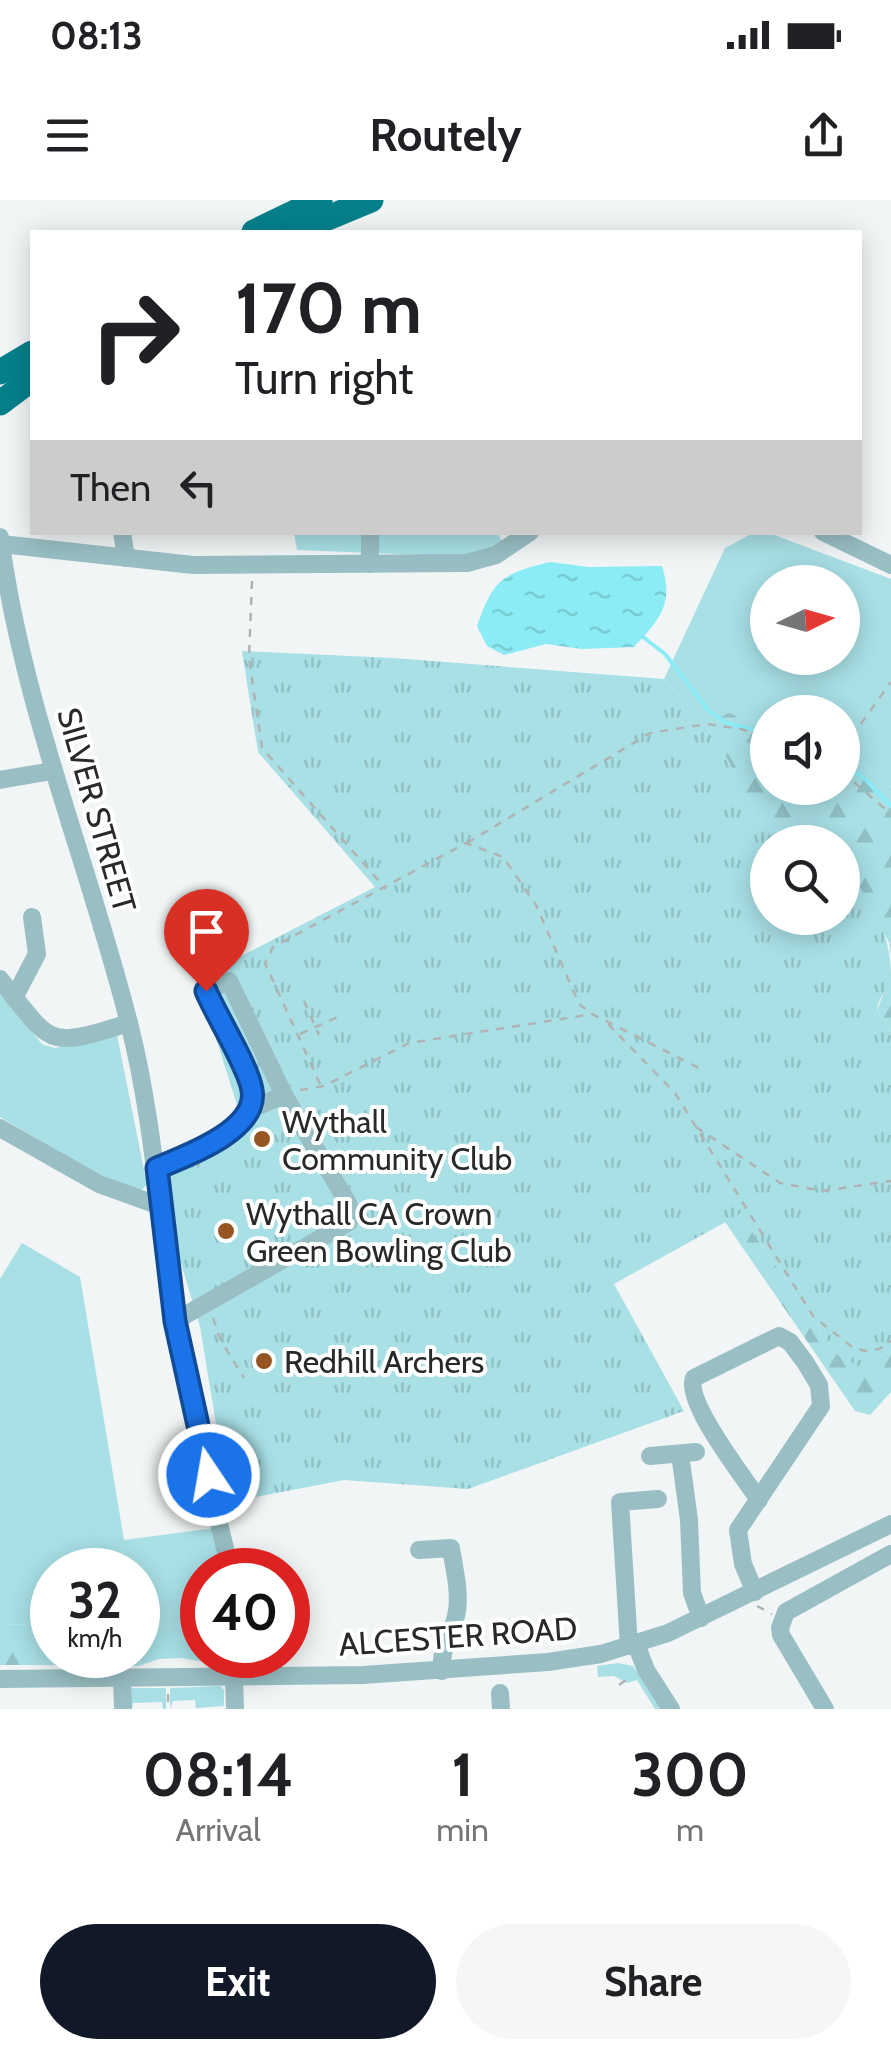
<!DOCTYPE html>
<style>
:root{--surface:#fff;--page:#f6f6f6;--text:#202124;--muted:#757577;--accent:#111827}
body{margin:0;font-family:Cabin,sans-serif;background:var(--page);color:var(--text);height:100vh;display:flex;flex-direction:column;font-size:38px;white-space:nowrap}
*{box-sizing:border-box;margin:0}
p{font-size:32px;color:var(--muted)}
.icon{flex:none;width:55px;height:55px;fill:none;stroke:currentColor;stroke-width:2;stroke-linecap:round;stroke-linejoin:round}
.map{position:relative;height:1509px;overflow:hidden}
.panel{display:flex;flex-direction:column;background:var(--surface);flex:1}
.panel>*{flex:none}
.banner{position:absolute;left:30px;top:30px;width:832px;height:305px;border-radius:0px;box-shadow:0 5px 25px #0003;background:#fff;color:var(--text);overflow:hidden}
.needle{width:65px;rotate:85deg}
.buttons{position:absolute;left:750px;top:365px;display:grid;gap:20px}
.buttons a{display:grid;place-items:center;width:110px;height:110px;border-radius:50%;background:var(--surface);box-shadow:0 5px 25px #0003;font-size:50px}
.speed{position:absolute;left:30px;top:1348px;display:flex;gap:20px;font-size:50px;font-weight:700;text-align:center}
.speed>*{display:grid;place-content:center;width:130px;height:130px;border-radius:50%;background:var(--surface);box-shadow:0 5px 25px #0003;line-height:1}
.speed small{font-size:25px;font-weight:400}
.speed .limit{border:15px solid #d22;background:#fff;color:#111}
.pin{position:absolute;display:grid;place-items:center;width:85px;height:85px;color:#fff;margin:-102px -42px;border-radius:50% 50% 50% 0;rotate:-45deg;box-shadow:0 0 10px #0007}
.pin .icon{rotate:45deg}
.me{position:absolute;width:110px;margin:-55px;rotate:348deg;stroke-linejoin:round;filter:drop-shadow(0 0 8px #0008)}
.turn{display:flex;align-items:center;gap:35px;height:210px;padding:0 40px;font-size:45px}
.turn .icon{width:130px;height:130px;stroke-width:2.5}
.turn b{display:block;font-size:70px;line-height:85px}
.then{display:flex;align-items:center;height:95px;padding:0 40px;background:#0003;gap:20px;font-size:38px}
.eta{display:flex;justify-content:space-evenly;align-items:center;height:170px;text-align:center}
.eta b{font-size:60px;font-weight:700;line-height:70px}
.cta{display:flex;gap:20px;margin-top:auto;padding:20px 40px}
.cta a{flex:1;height:115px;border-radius:60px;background:var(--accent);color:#fff;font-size:40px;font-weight:700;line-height:115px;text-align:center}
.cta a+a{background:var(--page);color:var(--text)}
.status{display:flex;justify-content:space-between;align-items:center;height:70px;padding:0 50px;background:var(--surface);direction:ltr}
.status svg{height:28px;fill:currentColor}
header{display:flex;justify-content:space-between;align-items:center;height:130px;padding:0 40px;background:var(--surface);font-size:45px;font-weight:700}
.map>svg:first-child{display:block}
.grass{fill:#a8e0e6;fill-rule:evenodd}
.forest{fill:url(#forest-firs)}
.park{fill:url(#park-tufts)}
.water{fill:url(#water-ripples)}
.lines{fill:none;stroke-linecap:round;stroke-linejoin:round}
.stream{stroke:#8becf6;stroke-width:4}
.path{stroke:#b0b3b4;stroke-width:2.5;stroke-dasharray:8 8;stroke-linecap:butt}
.minor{stroke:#99bfc4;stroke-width:18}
.highway{stroke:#05808a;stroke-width:25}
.route-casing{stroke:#114b97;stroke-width:25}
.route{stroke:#1a73e8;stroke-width:18}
.poi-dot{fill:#965522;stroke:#fff;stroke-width:4}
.labels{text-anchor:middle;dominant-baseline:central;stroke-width:8;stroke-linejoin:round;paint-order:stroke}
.street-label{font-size:32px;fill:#282a2a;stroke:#fff}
.poi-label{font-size:32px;fill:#282a2a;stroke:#fff;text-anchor:start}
</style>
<div class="status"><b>08:13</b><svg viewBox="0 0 49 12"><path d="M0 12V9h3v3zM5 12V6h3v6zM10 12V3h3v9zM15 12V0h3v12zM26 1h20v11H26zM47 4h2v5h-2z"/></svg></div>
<header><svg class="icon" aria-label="menu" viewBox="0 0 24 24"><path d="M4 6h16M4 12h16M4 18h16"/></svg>Routely<svg class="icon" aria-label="share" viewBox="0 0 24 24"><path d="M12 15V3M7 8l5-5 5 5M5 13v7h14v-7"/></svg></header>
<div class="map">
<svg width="891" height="1509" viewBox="0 0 891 1509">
<defs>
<pattern id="forest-firs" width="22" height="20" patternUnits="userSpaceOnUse" patternTransform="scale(2.5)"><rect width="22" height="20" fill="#a8e0e6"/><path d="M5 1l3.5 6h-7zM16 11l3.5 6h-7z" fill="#91c0c5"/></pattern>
<pattern id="park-tufts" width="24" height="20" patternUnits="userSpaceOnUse" patternTransform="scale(2.5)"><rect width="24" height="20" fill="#a8e0e6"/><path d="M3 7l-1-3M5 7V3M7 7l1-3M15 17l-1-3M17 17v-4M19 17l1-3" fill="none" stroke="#91c0c5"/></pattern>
<pattern id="water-ripples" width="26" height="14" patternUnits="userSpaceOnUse" patternTransform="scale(2.5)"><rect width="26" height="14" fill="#8becf6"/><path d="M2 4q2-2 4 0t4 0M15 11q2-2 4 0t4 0" fill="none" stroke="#78cbd3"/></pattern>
</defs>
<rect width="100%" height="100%" fill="#f1f5f6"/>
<g class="grass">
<path d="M294,333h204l5,11 -30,13 -176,-7z"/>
<path d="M753,333h16l122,46v208l-23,-19 -25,-12 -1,-44h-74l-1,15 -38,-13 -24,11 -41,-46 61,-131zM768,382h74v76h-74z"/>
<path d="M0,793l42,51 13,4 62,-13 30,150 -8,7 -49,-22 -90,-53z"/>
<path d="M22,1043l58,34 44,263 91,-12 6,42h-19v85h29l-2,11 -48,-8 -22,1 -21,7 -103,-1 -4,-40 -31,-1v-345zM52,1370h86v85h-86z"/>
<path d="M618,1463l15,3 28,43h-6l-18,-29 -10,3 -13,-7 -16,1 -1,-11z"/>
<path d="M220,1486l4,4v16l-28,2 -1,-8 -22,1 -3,8v-21z"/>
<path d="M129,1488h37v21h-3l-1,-7 -29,1 -1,6h-4z"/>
</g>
<g class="forest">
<path d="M729,513l38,14 1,61h74l1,-32 25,12 23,19v170l-2,-15 -46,-76 -1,-24c-27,0 -51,-12 -80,-12l-33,-68 -24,-37z"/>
<path d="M891,772v59l-14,-20z"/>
<path d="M740,1014l98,141 35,7 18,-12v42l-21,23 -15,-4 -130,-189z"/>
<path d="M0,1424l31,1 4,40h-35z"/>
</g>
<path class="park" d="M242,451l151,7 271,21 41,46 24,37 33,67 40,6 18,7h-52v76h74l1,-52c25,28 48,67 48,108 -2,14 -13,23 -14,37l14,20v319l-18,12 -15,4 -20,-11 -98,-141 -126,70 70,127 -216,78 -124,-9 -115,22 -29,-175 -26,-87 -7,-85 39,-15 34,-26 -43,-135 178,-92 -117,-135z"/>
<path class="water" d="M550,362l39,5 73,-1c12,38 -2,53 -28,81l-52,2 -36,-5 -42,11 -17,-9 -10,-20c17,-47 24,-52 73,-64z"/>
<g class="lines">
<g class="stream">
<path d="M643,437l22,17 43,56 18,13 42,10"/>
<path d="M842,563l23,16 26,27"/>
</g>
<g class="path">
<path d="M252,381l-3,77 13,90 124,141"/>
<path d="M842,550l49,-68"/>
<path d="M842,572l49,42"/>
<path d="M467,643l183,-110 57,-9 34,5 27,9"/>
<path d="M304,801l15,34"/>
<path d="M608,824l67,69 138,223 39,31 13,4 14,-2 12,-8"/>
<path d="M300,834l40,-18"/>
<path d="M320,884l-55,-121 8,-16 193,-104 37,14 33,48 43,99 13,10"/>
<path d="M300,890l24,-4 85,-43 183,-29 109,55"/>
<path d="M696,927l84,56 42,8 69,-10"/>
<path d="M213,1118l8,23 23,37"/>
<path d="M757,1406l15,8"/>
<path d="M619,1485l11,-8"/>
<path d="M168,1494v15"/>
</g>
<g class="minor">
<path d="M122,332l4,26"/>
<path d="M823,332l68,33"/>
<path d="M0,337c22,169 89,326 130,490 24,96 29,194 45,292 14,84 36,168 55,251"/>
<path d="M1,344l192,21 274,-2 29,-8 34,-23"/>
<path d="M370,364v-32"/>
<path d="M0,580l52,-9"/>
<path d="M0,779c53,67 46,70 129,44"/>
<path d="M14,798l23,-44 -5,-37"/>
<path d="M0,928l99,56 61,22"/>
<path d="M157,969l39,-17 38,-23 17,-20 33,-14"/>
<path d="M175,1121l174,-99v-17l-65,-110 -55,-114 -23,10 46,99 -1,19"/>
<path d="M680,1254l9,66 3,73 9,25"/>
<path d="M650,1256l46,-4"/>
<path d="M419,1350l32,-2c3,20 9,42 6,63 -4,25 -17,34 -15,60"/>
<path d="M755,1392l-12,-28 -5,-34 83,-124 -2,-21 -14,-23 -15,-20 -11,-6 -85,42c-10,24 50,99 65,122"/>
<path d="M636,1444l10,26 25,39"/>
<path d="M629,1446l-9,-144 38,-3"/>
<path d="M234,1477l1,32"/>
<path d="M122,1478l1,31"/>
<path d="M0,1479l363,-4 185,-13 53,-8 67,-21 223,-109"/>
<path d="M500,1493l1,16"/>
<path d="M825,1509l-44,-74 -1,-7 6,-16 105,-58"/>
</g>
<g class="highway">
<path d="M254,32l66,-32"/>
<path d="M294,32l77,-32"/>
<path d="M0,172l32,-19"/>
<path d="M0,203l32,-24"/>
</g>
</g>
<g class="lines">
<defs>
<path id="route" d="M206,791c10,24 43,77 46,99 7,40 -66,66 -95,78l18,153 34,154"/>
</defs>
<use href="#route" class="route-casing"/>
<use href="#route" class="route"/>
</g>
<g class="poi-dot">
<circle cx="262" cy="939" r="10"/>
<circle cx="226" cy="1031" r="10"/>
<circle cx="264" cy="1161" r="10"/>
</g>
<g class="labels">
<g class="street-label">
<text transform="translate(97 610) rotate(74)">SILVER STREET</text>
<text transform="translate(458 1436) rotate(-4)">ALCESTER ROAD</text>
</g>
<g class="poi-label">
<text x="282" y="921">Wythall<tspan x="282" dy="37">Community Club</tspan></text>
<text x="246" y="1013">Wythall CA Crown<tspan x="246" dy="37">Green Bowling Club</tspan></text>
<text x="284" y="1161">Redhill Archers</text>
</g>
</g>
</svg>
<div class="buttons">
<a><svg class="needle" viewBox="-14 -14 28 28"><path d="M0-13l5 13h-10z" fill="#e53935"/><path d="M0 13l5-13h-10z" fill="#757577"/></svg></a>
<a><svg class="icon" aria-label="sound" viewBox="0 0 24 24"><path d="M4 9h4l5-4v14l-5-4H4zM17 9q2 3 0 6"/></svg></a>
<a><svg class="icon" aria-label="search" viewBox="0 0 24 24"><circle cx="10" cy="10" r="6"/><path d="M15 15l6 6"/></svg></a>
</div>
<div class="speed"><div>32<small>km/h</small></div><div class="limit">40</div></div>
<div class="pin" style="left:206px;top:791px;background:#d93025"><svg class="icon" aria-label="arrive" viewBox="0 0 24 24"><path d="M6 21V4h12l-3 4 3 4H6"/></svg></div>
<svg class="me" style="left:209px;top:1275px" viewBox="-20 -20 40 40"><circle r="17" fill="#1a73e8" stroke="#fff" stroke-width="3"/><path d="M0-11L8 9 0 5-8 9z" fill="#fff"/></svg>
<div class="banner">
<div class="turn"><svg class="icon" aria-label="right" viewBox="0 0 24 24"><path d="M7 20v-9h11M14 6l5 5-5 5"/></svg><div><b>170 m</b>Turn right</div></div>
<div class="then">Then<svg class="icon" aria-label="left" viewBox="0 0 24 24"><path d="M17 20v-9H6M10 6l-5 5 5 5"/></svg></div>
</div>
</div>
<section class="panel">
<div class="eta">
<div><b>08:14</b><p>Arrival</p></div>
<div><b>1</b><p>min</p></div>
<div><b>300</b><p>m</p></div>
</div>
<div class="cta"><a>Exit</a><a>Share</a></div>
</section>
